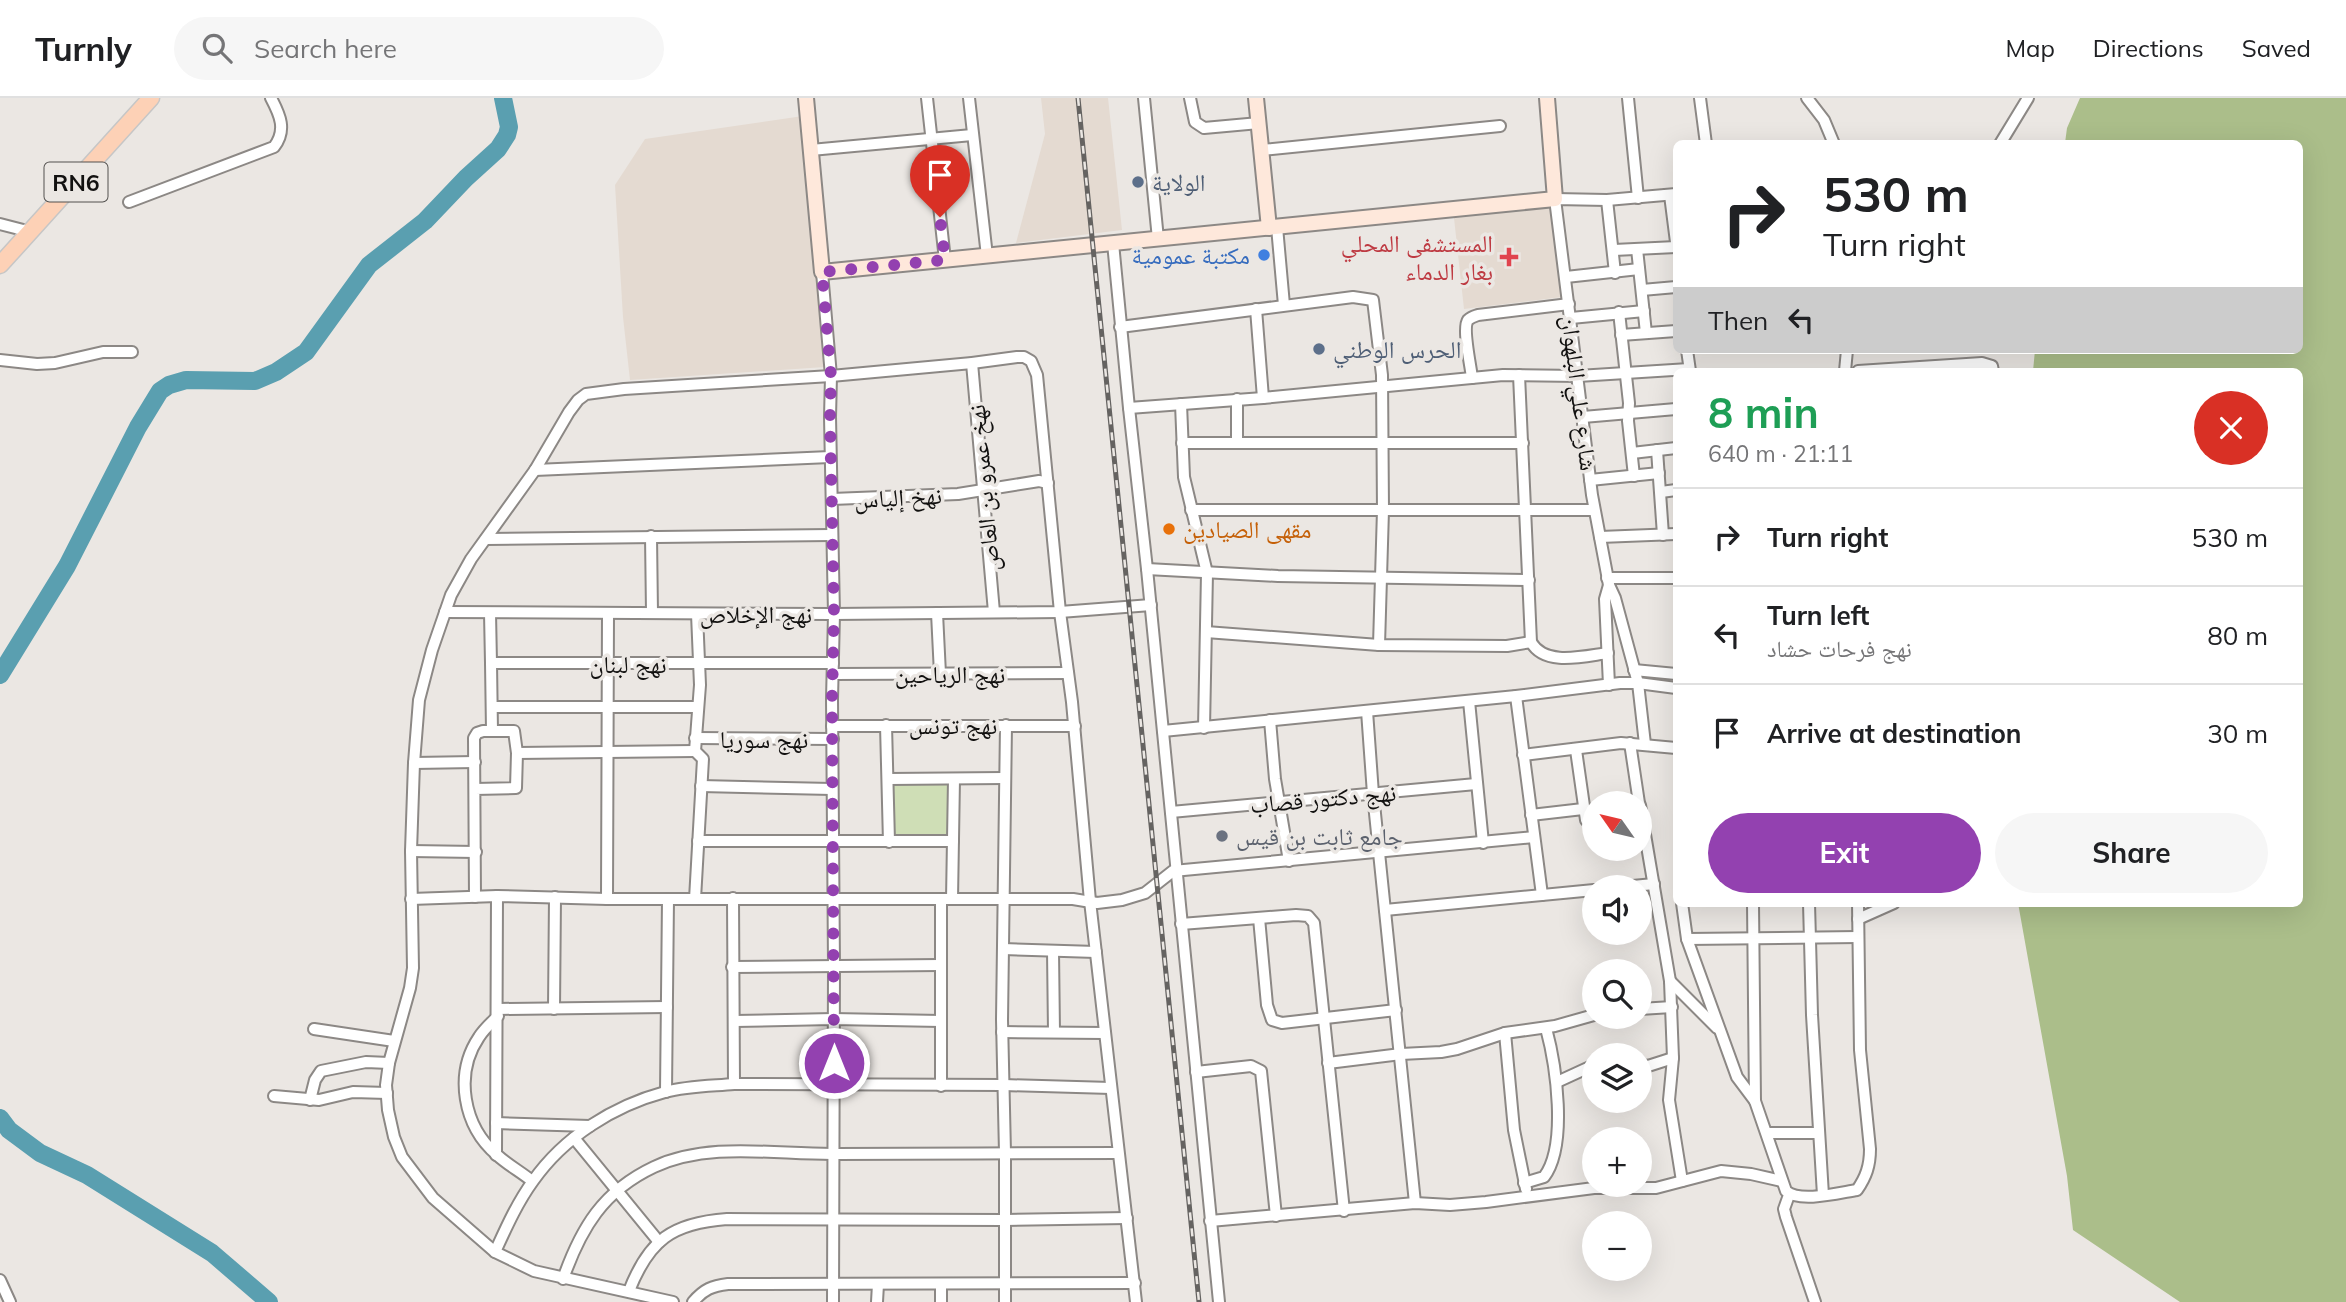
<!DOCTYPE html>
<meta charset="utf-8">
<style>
:root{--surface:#fff;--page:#f6f6f6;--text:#202124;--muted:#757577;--line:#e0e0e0;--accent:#9341b0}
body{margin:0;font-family:Mulish,"Noto Naskh Arabic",sans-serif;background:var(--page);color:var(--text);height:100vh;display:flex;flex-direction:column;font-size:26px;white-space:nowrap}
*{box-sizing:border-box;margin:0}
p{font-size:23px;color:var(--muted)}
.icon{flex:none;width:38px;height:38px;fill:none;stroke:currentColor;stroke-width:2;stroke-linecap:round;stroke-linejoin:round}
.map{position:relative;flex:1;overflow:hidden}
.panel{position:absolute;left:1673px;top:270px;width:630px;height:539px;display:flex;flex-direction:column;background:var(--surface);border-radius:10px;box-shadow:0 7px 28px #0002}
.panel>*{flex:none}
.hud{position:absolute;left:1673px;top:42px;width:630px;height:214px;border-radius:10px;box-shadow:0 7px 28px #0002;background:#fff;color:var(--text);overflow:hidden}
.needle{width:46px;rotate:304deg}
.tools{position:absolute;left:1582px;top:693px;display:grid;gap:14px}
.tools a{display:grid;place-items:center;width:70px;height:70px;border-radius:50%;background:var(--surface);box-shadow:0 7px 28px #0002;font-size:35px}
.pin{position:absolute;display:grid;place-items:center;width:60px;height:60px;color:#fff;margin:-72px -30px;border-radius:50% 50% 50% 0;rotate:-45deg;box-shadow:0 0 7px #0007}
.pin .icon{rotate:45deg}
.me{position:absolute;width:77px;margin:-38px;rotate:0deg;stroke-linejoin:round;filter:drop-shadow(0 0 5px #0008)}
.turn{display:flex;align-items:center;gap:24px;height:147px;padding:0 35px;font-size:32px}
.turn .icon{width:91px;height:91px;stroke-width:2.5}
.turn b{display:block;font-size:49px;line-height:60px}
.then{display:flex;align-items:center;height:66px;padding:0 35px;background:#0003;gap:14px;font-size:26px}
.round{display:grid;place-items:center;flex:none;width:74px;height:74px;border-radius:37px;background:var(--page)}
.overview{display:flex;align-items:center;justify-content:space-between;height:119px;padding:0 35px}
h1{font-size:42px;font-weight:700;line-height:52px;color:#1e9e55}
.action{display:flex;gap:14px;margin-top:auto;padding:14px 35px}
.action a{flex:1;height:80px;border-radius:42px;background:var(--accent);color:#fff;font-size:28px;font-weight:700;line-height:80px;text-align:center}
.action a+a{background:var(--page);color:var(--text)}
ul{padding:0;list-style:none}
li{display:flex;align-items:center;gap:21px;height:98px;padding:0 35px;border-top:2px solid var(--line)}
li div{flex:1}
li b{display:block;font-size:26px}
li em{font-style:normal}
header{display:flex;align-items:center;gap:42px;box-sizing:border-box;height:98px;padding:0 35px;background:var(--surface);border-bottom:2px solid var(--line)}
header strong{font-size:33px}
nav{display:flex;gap:38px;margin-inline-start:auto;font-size:24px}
.search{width:490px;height:63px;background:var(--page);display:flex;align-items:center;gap:18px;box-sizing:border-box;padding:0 24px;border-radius:38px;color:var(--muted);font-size:26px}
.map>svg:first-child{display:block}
.built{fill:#e4dad1}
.green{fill:#cfdeb6}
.forest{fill:#abbe8a}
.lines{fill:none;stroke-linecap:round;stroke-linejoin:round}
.river{stroke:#5a9fb0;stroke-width:18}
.street-casing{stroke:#8c8885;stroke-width:14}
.secondary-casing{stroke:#8c8885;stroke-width:18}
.primary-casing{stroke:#c6c6c6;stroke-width:19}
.street{stroke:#fff;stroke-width:10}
.secondary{stroke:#fee8db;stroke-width:14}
.primary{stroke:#fdd1b6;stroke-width:16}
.rail-casing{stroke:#656361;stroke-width:5}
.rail{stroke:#ebe7e3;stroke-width:2.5;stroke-dasharray:8;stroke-linecap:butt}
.route{stroke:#9341b0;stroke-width:12;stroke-dasharray:0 21.6}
.service-dot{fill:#5c6f8a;stroke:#ebe7e3;stroke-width:2.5}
.shop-dot{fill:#3f7fe0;stroke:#ebe7e3;stroke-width:2.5}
.health-dot{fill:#e0444e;stroke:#ebe7e3;stroke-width:2.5}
.food-dot{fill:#e8710a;stroke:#ebe7e3;stroke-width:2.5}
.worship-dot{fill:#6b7280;stroke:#ebe7e3;stroke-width:2.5}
.labels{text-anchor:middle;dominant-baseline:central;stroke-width:7;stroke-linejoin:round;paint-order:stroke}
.shield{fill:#ebe7e3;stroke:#53514f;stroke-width:2}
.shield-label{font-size:23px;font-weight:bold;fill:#121110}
.service-label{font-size:24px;fill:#4e5e75;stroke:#ebe7e3;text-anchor:start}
.health-label{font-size:24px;fill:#be3a42;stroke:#ebe7e3;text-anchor:end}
.shop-label{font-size:24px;fill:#366cbe;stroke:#ebe7e3;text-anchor:end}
.street-label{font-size:24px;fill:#121110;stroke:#ebe7e3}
.food-label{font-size:24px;fill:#c56008;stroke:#ebe7e3;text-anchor:start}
.worship-label{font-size:24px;fill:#5b616d;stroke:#ebe7e3;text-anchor:start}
</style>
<header>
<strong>Turnly</strong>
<div class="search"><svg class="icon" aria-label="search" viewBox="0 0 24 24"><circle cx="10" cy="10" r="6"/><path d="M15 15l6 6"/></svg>Search here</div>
<nav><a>Map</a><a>Directions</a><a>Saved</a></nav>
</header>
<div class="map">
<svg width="2346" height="1204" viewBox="0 0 2346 1204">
<rect width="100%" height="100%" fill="#ebe7e3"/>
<g class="built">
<path d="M1041,0h67l14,132 -106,13 29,-109z"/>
<path d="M803,18l22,251 -195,13 -7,-63 -8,-132 30,-46z"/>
<path d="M1558,106l4,93 -98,12 -10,-91z"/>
</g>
<path class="green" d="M949,685v54h-55v-53z"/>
<path class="forest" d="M2080,0h266v1204h-166l-107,-72 -6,-54 -49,-273h282v-532h-267l2,-21h265v-206l-235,-1 2,-15z"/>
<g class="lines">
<g class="river">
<path d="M0,577l67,-109 71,-139 22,-36 9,-6 17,-5 69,1 21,-9 30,-20 63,-87 56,-44 41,-43 32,-29 9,-14 2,-8 -6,-29"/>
<path d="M0,1020l9,12 31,23 47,22 125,78 57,49"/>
</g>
<defs>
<g id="street">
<path d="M927,0l18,162"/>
<path d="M969,0l18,158"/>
<path d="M1144,0l14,141"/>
<path d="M1190,0l5,24 9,6 55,-5"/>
<path d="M1628,0l10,100"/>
<path d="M1700,0l6,46"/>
<path d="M1807,0l17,22 10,24"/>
<path d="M2000,46l28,-46"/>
<path d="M811,52l161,-15"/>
<path d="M1262,52l238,-24"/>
<path d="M1670,97l6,47"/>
<path d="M1607,102l8,73"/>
<path d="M129,104l145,-55c13,-17 6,-32 -3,-49"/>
<path d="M0,126l31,8"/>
<path d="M1277,129l7,78"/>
<path d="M1113,145l16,165 18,161 72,733"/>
<path d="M1637,151l9,84"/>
<path d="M1614,152l62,-3"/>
<path d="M822,174l9,104 -1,41 4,197 -2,85 2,267 -1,336"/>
<path d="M1566,179l73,-8"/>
<path d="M1642,192l34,-3"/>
<path d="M1256,211l7,89"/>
<path d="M1619,214l10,91 -1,18 6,55"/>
<path d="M1571,220l73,-7"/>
<path d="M1120,229l233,-30 20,3 9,75 1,135 -4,135"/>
<path d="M1621,237l55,-4"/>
<path d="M1687,252l3,21"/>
<path d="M0,262l37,4 18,-1 48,-11h29"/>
<path d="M972,265l22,249"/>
<path d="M1845,273l2,-21"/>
<path d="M1858,273l124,-8 10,3 1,5"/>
<path d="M1519,277l12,267c14,25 53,14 77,11"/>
<path d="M1472,280c-1,-11 -10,-50 -4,-58 3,-3 7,-4 10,-5l91,-11"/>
<path d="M1237,301v44"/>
<path d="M1181,306l3,73 23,96 -3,155"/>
<path d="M1129,310l134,-10 240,-23 75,1 111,-7"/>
<path d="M1583,319l93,-8"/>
<path d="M1182,345h341"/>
<path d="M1657,352l6,85"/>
<path d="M1632,355l44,-5"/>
<path d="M535,372l295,-13"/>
<path d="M1590,382l69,-7"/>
<path d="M1661,394l15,-2"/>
<path d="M832,401l126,-5 81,-13 9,2"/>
<path d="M1191,412h403"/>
<path d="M651,438l1,77"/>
<path d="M1600,439l76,-3"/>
<path d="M486,441l345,-4"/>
<path d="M1147,471l131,7 251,4"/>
<path d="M1607,480h69"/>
<path d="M1609,487l-4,14 4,86"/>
<path d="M445,514l389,2 226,-2 91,-7"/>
<path d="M490,515l1,50"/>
<path d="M937,515l3,61"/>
<path d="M1206,534l173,13 128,1 24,-4"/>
<path d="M1634,572l42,4"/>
<path d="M833,576l235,-1"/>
<path d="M1516,598l26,199"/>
<path d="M1469,603l14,142"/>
<path d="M492,609h206"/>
<path d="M1367,613l6,83 42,409"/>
<path d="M1270,622l5,59 14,82"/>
<path d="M886,627l3,117"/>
<path d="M832,628h243"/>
<path d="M492,633l-1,-68h342"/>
<path d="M1163,633l353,-35 104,-13h18l38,5"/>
<path d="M695,640l138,1"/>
<path d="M1630,645l9,60"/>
<path d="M1645,646l-7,-61 -23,-85 -6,-13 -17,-90 -37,-296 52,1 69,-6"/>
<path d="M1576,652l10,70 8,9"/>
<path d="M517,655l178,-2"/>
<path d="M1523,657l98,-12 55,5"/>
<path d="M414,665l61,-1"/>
<path d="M889,681l115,-1"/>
<path d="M701,688l131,3"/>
<path d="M475,691l41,-1 1,-35 -3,-22h-31l-6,2 -3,5 1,159"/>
<path d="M1640,707l30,176 3,77 -4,42 13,81"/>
<path d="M1171,714l305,-28"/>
<path d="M1531,717l52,-6"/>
<path d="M698,743h255"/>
<path d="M411,753l65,1"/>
<path d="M1622,789l32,-3"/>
<path d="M733,800l1,186"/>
<path d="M411,801l86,-3 110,3h466l24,4 25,-3 23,-7 28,-22 361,-34"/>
<path d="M607,801l1,-286"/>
<path d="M695,801l8,-140 -8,-8 5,-66 -3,-71"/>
<path d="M952,801l2,-120"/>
<path d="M1682,805l5,36 50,138 18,24"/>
<path d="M1753,805l2,198 31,90c14,12 52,2 71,-1 9,-13 13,-24 13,-41l-10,-99 -2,-147"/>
<path d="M1809,805l3,112 11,180"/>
<path d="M1385,812l209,-20"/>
<path d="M1259,820l8,87 5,15 10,3 114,-13"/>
<path d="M1858,821l36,-16"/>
<path d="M1181,826l115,-9 12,1 6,7 30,288"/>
<path d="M1687,841l171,-2"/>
<path d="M1003,851l93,3"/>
<path d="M1053,853l1,81"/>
<path d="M732,869l208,-2"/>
<path d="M1670,883l47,47"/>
<path d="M498,911l169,-2"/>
<path d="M554,911l1,-112"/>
<path d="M1640,911l32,-2"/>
<path d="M498,918c-7,7 -14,13 -19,21 -25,37 -16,89 18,118 11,10 24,17 35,26"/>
<path d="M735,923l98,-2 108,2"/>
<path d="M314,931l80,12"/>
<path d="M1002,934l103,1"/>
<path d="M1505,935l9,97 12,59"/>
<path d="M1328,965l73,-9 40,-2 16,-3 48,-16 50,-7 39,-11"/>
<path d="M1640,967l8,1 25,-8"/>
<path d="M1196,974l55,-6 10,5 15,145"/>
<path d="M1557,984l37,-17"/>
<path d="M941,988v-187"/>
<path d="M666,994l2,-193"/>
<path d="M274,998l45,4 34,-8 34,1"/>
<path d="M310,1002l5,-20 6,-9 45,-9 23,1"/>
<path d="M496,1025l94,3"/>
<path d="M1767,1035h51"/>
<path d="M574,1040l85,104"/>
<path d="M496,1057l1,-259"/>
<path d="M1524,1085l20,-6c24,-32 12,-112 2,-149"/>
<path d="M1789,1097l-5,14 2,8 29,85"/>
<path d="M1210,1123l205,-18 35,2 36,-3 108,-14h62l65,-17 30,3 31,7"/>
<path d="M495,1154c11,-24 22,-49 38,-71 31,-44 80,-75 132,-89 22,-6 46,-6 69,-8l270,1 107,3"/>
<path d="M563,1181c18,-51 40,-88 91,-112 56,-26 123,-12 183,-13 94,0 187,-1 281,-1"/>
<path d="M0,1182l10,22"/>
<path d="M629,1193c20,-51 43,-68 98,-72l278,1 122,-2"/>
<path d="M673,1204l-139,-31 -39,-19 -62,-54 -31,-41 -8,-20 -6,-27 -2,-25 3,-22 21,-75 3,-20 -2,-117 3,-88 5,-63 13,-50 19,-55 20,-36 64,-89 34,-58 9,-12 8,-6 38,-5 207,-13 141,-13 45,-6h7l7,4 6,14 23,237 12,90 18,199 46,401"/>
<path d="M693,1204c11,-13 19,-16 35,-18l407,-1"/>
<path d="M877,1204l1,-18"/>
<path d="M941,1204v-18"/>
<path d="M1005,1204v-149l-3,-133 4,-295"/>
</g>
<g id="secondary">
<path d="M806,0l16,174 733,-73 -8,-101"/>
<path d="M1256,0l13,130"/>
</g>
<path id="primary" d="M0,167l151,-167"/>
</defs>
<use href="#street" class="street-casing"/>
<use href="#secondary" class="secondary-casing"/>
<use href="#primary" class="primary-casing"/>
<use href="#street" class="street"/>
<use href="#secondary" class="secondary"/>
<use href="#primary" class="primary"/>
<defs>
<path id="rail" d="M1078,0l121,1204"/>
</defs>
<use href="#rail" class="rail-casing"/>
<use href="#rail" class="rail"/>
</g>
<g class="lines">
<path class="route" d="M834,965l-2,-364 2,-85 -4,-198 1,-40 -9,-104 123,-12 -5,-43"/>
</g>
<g class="service-dot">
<circle cx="1138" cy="84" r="7"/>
<circle cx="1319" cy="251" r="7"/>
</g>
<circle class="shop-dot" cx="1264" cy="157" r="7"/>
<path class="health-dot" d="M1505.5 148.5h7v7h7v7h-7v7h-7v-7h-7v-7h7z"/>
<circle class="food-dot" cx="1169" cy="431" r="7"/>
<circle class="worship-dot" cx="1222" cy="738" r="7"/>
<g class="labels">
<rect class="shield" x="44.5" y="64.5" width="63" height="39" rx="5"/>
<g class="shield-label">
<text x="76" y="84">RN6</text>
</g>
<g class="service-label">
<text x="1152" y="84">الولاية</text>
<text x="1333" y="251">الحرس الوطني</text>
</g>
<g class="health-label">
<text x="1493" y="145">المستشفى المحلي<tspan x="1493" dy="28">بغار الدماء</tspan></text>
</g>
<g class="shop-label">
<text x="1250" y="157">مكتبة عمومية</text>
</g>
<g class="street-label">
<text transform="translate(1580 295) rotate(83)">شارع علي البلهوان</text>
<text transform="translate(983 390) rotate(-95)">نهخ عمرو بن العاص</text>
<text transform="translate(898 399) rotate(-3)">نهخ إلياس</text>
<text x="756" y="516">نهج الإخلاص</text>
<text x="628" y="566">نهج لبنان</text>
<text x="950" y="576">نهج الرياحين</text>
<text x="953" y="627">نهج تونس</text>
<text x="764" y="641">نهج سوريا</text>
<text transform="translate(1323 700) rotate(-5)">نهج دكتور قصاب</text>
</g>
<g class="food-label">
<text x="1183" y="431">مقهى الصيادين</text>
</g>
<g class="worship-label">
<text x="1236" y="738">جامع ثابت بن قیس</text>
</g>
</g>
</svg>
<div class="tools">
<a><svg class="needle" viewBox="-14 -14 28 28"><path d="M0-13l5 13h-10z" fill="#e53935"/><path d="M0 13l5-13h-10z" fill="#757577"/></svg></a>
<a><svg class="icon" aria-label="sound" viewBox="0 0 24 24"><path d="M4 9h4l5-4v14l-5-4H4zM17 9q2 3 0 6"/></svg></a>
<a><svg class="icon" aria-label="search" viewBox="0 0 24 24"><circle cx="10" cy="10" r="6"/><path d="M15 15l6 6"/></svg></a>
<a><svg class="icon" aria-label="layers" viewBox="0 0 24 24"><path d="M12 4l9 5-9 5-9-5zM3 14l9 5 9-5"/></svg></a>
<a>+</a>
<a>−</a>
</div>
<div class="pin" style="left:940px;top:119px;background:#d93025"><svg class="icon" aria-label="arrive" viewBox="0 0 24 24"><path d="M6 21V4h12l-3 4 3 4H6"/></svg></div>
<svg class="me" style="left:834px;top:965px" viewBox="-20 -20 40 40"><circle r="17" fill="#9341b0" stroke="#fff" stroke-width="3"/><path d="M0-11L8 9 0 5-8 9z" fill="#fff"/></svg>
<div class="hud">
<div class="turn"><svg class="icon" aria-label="right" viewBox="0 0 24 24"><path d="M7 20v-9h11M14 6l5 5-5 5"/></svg><div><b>530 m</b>Turn right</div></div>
<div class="then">Then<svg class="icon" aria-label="left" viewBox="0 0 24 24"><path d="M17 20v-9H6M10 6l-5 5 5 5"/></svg></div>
</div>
<section class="panel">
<div class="overview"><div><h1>8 min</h1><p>640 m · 21:11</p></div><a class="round" style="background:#d93025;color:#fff"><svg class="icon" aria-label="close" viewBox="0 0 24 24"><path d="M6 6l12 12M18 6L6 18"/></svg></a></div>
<ul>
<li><svg class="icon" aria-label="right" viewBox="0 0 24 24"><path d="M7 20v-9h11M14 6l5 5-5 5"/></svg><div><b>Turn right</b></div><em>530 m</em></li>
<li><svg class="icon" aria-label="left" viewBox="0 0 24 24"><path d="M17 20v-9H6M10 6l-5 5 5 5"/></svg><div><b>Turn left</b><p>نهج فرحات حشاد</p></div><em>80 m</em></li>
<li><svg class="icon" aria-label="arrive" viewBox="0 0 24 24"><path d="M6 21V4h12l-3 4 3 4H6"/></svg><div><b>Arrive at destination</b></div><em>30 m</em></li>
</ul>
<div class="action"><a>Exit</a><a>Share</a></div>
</section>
</div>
